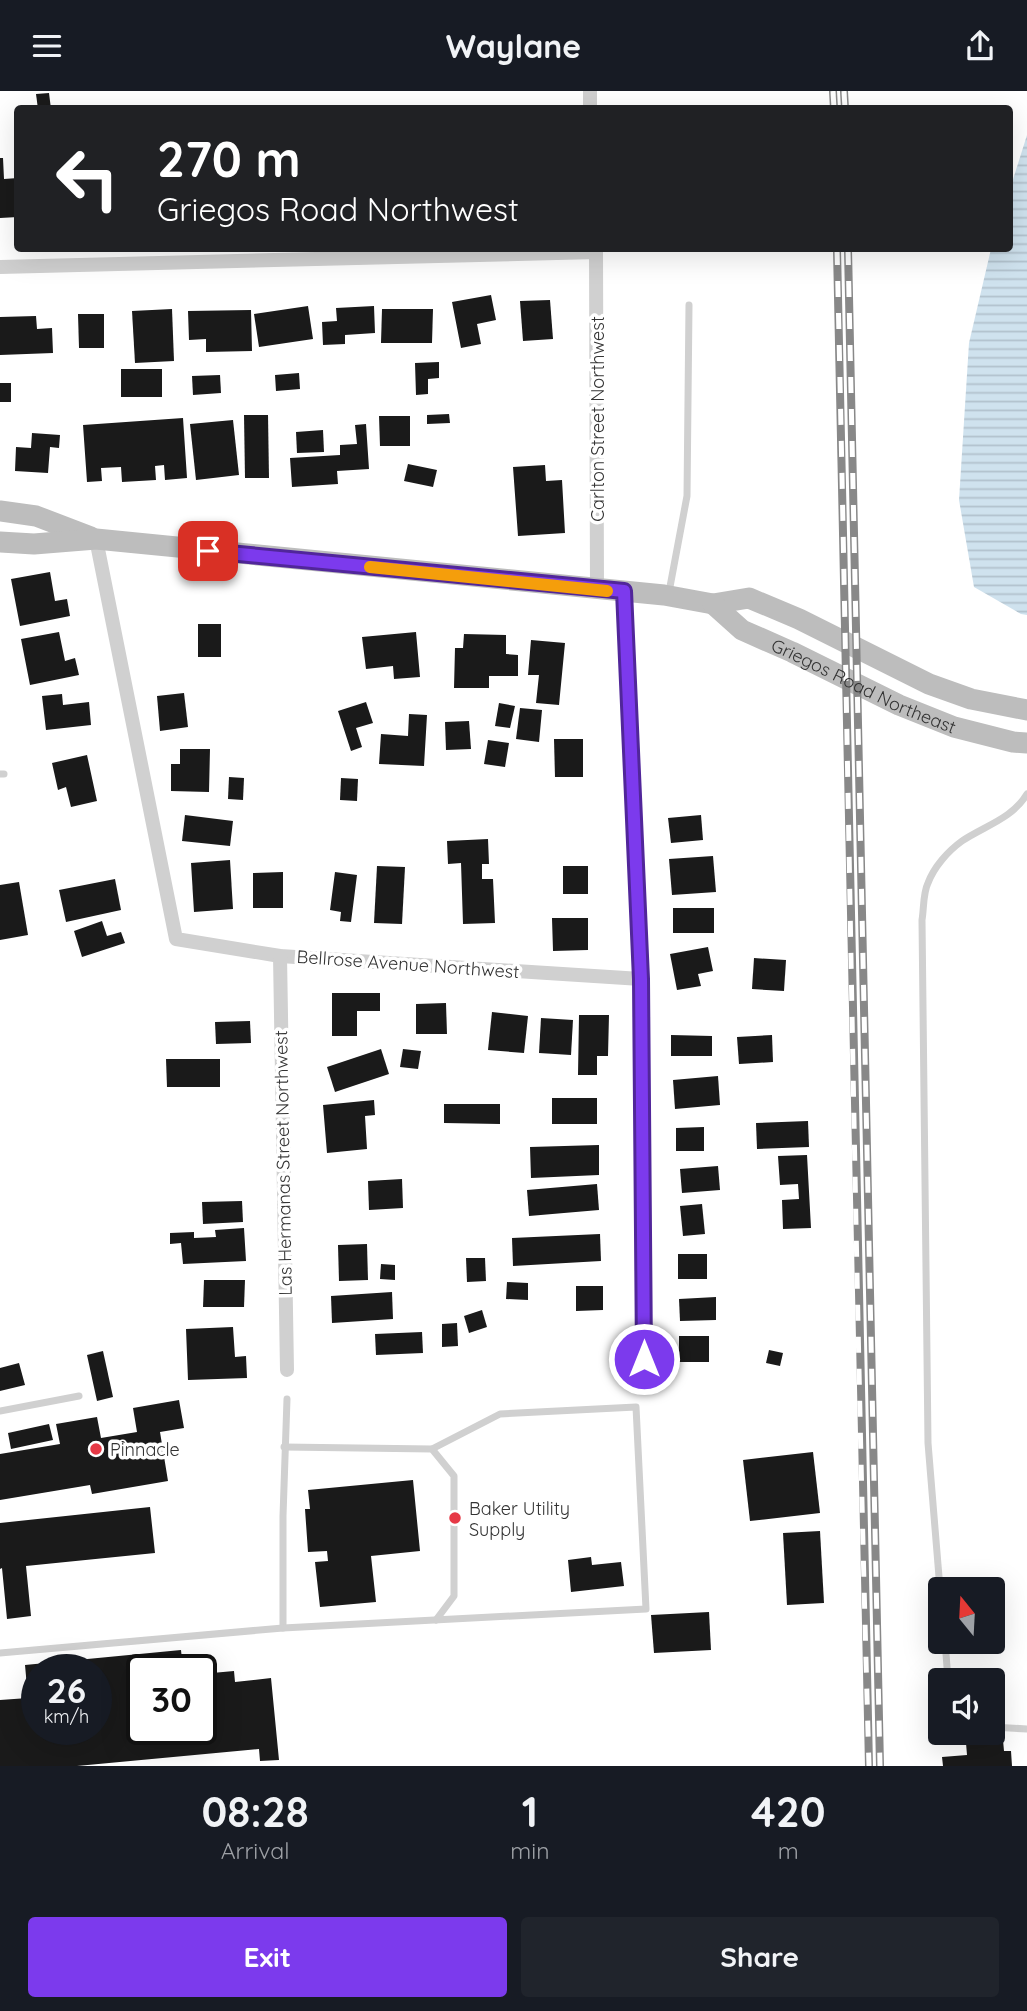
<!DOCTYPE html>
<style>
:root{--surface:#171b24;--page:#20242c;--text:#f1f3f6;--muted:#9ea1a6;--accent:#7c3aed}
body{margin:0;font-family:Quicksand,sans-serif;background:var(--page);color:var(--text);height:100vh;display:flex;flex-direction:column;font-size:26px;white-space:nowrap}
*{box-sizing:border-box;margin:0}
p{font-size:23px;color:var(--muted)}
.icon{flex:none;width:38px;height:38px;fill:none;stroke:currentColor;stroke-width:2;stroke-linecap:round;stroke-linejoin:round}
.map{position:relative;height:1675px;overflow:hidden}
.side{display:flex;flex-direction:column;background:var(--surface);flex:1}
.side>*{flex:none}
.guide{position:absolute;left:14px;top:14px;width:999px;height:147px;border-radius:7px;box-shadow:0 7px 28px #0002;background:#202124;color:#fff;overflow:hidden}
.needle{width:46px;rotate:342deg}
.tools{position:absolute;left:928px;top:1486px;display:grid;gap:14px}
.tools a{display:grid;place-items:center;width:77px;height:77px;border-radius:7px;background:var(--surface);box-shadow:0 7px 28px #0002;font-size:35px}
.speed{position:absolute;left:21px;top:1563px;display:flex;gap:14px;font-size:35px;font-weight:700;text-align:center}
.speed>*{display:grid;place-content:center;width:91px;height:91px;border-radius:50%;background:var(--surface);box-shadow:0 7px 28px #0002;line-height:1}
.speed small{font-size:18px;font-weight:400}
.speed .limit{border:4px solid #111;border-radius:10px;background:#fff;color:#111}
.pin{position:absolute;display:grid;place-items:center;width:60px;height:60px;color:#fff;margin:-30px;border-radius:14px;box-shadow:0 4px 10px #0006}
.me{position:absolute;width:77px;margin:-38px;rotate:0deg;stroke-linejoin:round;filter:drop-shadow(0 0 5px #0008)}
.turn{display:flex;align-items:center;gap:24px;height:147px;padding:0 28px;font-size:32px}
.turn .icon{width:91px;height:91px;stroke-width:2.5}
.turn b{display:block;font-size:49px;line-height:60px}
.eta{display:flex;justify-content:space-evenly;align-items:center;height:119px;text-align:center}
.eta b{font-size:42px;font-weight:700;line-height:49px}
.primary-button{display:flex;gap:14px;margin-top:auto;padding:14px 28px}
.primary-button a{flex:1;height:80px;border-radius:7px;background:var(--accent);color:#fff;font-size:28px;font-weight:700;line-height:80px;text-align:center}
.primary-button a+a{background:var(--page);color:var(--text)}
header{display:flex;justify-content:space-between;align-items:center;height:91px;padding:0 28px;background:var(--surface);font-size:32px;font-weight:700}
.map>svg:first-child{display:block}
.water{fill:url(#water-rules)}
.building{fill:#1a1a1a;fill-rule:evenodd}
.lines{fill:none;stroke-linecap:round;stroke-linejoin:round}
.service{stroke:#d0d0d0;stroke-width:7}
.minor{stroke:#d0d0d0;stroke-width:14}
.secondary{stroke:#bdbdbd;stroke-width:21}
.rail-casing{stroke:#888;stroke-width:8}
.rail{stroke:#fff;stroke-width:5;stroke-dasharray:16;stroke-linecap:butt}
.route-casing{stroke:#51269a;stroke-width:18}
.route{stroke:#7c3aed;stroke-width:12}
.slow{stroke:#f59e0b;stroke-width:12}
.poi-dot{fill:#e63946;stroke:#fff;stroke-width:2.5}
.labels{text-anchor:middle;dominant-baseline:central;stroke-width:7;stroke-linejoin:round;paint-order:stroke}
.street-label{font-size:18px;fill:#333;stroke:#fff}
.poi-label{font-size:18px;fill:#333;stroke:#fff;text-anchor:start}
</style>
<header><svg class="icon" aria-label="menu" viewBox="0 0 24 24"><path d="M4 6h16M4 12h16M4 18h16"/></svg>Waylane<svg class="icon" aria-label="share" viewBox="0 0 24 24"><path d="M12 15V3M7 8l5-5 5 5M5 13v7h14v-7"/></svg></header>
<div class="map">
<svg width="1027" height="1675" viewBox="0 0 1027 1675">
<defs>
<pattern id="water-rules" width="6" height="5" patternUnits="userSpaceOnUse" patternTransform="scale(1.75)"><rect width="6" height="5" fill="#cfe2ee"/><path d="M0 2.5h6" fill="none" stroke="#b2c2cd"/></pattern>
</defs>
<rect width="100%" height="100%" fill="#fff"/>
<path class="water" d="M1027,44v480l-6,-1 -47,-27 -15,-87 10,-157 22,-94h19v-60z"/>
<g class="building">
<path d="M49,2l2,16h-13l-2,-15z"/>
<path d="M0,67h3l1,21 14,-1v39l-18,1z"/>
<path d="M491,204l5,25 -19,4 4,20 -20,4 -9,-46z"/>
<path d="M550,209l3,39 -30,2 -3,-40z"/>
<path d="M308,215l5,33 -54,8 -5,-33z"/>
<path d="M374,215l1,27 -30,2v9l-22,1 -1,-23 15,-1 -1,-13z"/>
<path d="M172,218l2,52 -39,2 -3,-52z"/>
<path d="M382,218h51l-1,34h-51z"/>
<path d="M251,219l1,41 -46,1v-13l-17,1 -1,-29z"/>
<path d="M78,223h26v34h-25z"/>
<path d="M36,225l1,13 15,-1 1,25 -53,2v-38z"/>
<path d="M439,271v16l-11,1v15l-12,1 -1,-32z"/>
<rect x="121" y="278" width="41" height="28"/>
<path d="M299,282l1,16 -24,2 -1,-16z"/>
<path d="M220,284l1,18 -28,2 -1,-19z"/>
<rect x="0" y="292" width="11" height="19"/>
<path d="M449,323l1,9 -23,1v-9z"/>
<path d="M244,324h24l1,63h-24z"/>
<path d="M379,325h31v30h-30z"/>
<path d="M183,327l4,60 -22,2 -1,-15 -9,1 1,14 -34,2 -1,-15 -20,1 1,13 -15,1 -4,-57z"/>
<path d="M233,329l6,55 -43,5 -6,-56z"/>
<path d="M366,333l3,45 -32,2 1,13 -46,3 -2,-29 50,-3v-10l17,-1 -2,-19z"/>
<path d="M323,339l1,22 -27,1 -1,-21z"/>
<path d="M32,342l28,2 -1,13 -9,-1 -2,26 -33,-2 1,-24 15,1z"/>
<path d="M408,373l29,6 -4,17 -29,-6z"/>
<path d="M545,374l1,16 16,-1 3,53 -47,3 -5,-69z"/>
<path d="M50,481l5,29 12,-2 3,17 -50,10 -9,-47z"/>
<rect x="198" y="533" width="23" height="33"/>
<path d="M59,541l6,29 10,-3 4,17 -49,10 -9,-46z"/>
<path d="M416,541l4,45 -26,2 -1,-13 -27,3 -4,-32z"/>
<path d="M464,543l42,1v19l12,1v21h-29v12h-35l1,-40h8z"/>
<path d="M531,549l34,3 -6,62 -23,-2 3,-28h-11z"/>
<path d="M184,602l4,34 -28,4 -3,-35z"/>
<path d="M62,603l1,11 26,-3 2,23 -45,5 -4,-34z"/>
<path d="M366,611l7,21 -17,5 6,19 -11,4 -13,-40z"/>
<path d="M499,612l16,3 -5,22 -15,-2z"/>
<path d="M520,617l22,2 -3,32 -23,-3z"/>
<path d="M409,623l18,1 -3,51 -45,-2 2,-30 27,2z"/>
<path d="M469,630l2,28 -25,1 -1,-28z"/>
<path d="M554,648h29v38h-28z"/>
<path d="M488,649l21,3 -4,24 -21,-3z"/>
<path d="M180,658h30l-1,43 -38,-1v-27h9z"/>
<path d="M87,664l10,46 -26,6 -5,-20 -8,3 -6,-27z"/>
<path d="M229,686l15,1 -1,22 -15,-1z"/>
<path d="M341,687l17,1 -1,22 -17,-1z"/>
<path d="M185,724l48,6 -3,25 -48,-5z"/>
<path d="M701,724l2,25 -32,3 -3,-25z"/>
<path d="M488,748l1,25h-7v15h11l2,44 -32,1 -2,-61 -13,1 -1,-23z"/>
<path d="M713,765l3,36 -44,3 -3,-36z"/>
<path d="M230,769l3,49 -39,3 -3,-49z"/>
<path d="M377,775l28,1 -3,57 -28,-1z"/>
<rect x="563" y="775" width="25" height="28"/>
<path d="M283,781v36h-30v-35z"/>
<path d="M335,781l22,3 -6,47 -11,-1 1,-9 -11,-2z"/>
<path d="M115,788l6,31 -55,12 -7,-32z"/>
<path d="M19,791l9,53 -28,5v-55z"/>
<rect x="673" y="817" width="41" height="25"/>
<path d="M552,827h36v32l-35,1z"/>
<path d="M102,830l5,15 14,-4 4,11 -43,14 -8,-26z"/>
<path d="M708,856l5,24 -15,3 3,12 -24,4 -7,-36z"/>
<path d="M754,867l32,2 -2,31 -32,-2z"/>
<path d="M332,902h48v18h-23v25h-25z"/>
<path d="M446,912l1,31h-31v-30z"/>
<path d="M492,921l36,4 -4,37 -36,-3z"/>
<path d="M579,924h30l-1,41h-11v19h-19z"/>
<path d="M541,927l32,2 -2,35 -32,-2z"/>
<path d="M250,930l1,22 -35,1 -1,-22z"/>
<path d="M671,944l41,1v20h-41z"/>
<path d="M772,944l1,27 -34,2 -2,-27z"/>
<path d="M381,958l8,25 -54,18 -8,-25z"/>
<path d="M403,958l18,2 -3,18 -18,-2z"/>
<path d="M166,968h54v28h-53z"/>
<path d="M718,985l2,29 -45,4 -2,-29z"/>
<rect x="552" y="1007" width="45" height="26"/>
<path d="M374,1009l1,15 -10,1 2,33 -40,4 -4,-48z"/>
<path d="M444,1013h56v20l-56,-1z"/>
<path d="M808,1030l1,26 -52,2 -1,-26z"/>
<path d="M704,1036v24h-28v-23z"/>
<path d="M599,1054v30l-68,3 -1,-31z"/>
<path d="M807,1064l4,73 -28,1 -1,-29 17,-1 -1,-15 -18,1 -2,-29z"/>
<path d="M718,1075l2,24 -38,3 -2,-24z"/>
<path d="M402,1088l1,29 -34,2 -1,-29z"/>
<path d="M597,1093l2,26 -70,6 -2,-26z"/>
<path d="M242,1110l1,21 -40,2 -1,-22z"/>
<path d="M702,1113l3,30 -22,2 -3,-30z"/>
<path d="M244,1137l2,33 -63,3 -2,-21 -11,1v-11l24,-1v6l22,-1 -1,-7z"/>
<path d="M600,1143l1,27 -88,5 -1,-28z"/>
<path d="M367,1153l1,36 -29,1 -1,-36z"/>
<rect x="678" y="1163" width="29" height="25"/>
<path d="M466,1167h19l1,23 -19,1z"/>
<path d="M381,1173l14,1v15l-15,-1z"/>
<path d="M204,1189h41l-1,27h-41z"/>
<path d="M507,1191l21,1v17l-22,-1z"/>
<path d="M576,1195h27v24l-27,1z"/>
<path d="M392,1201l1,27 -61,4 -1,-27z"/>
<path d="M716,1206v23l-36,1 -1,-22z"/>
<path d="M482,1219l5,17 -18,6 -5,-17z"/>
<path d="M457,1232l1,23 -16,1v-23z"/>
<path d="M233,1236l2,30 11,-1 1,22 -59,2 -2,-51z"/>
<path d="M422,1241l1,21 -47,2 -1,-21z"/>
<rect x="679" y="1245" width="30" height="26"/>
<path d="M769,1259l14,3 -3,13 -14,-3z"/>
<path d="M103,1260l10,46 -16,4 -10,-46z"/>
<path d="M19,1272l6,22 -25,6v-23z"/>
<path d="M179,1309l5,28 -24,4 8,49 -76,13 -2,-9 -90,15v-46l60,-10 -4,-20 41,-7 4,21 36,-6 -4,-24z"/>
<path d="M49,1333l4,16 -42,9 -3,-16z"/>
<path d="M813,1361l7,61 -70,8 -7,-61z"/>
<path d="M413,1389l7,71 -49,5 5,46 -56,5 -5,-45 13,-1 -1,-10 -19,1 -3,-43h5l-2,-19z"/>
<path d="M150,1416l5,46 -129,13 5,50 -24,3 -5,-51 -2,1v-46z"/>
<path d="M820,1440l4,72 -37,2 -4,-72z"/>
<path d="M591,1466l1,8 29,-3 3,24 -53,6 -3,-32z"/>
<path d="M709,1521l2,38 -57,3 -3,-38z"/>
<path d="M181,1559l2,19h-41v60h59v-55l33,-3 1,11 36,-4 8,82 -19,1 -1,-12 -182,17h-77v-66l28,-2 -3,-33zM37,1578h59v60h-59z"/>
<path d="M1003,1649l1,11h7l1,15h-69l-1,-9 25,-2 -1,-12z"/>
</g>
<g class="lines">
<g class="service">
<path d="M669,501l18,-96 2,-191"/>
<path d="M0,683h4"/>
<path d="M0,1320l79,-15"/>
<path d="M284,1356l148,2 22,27v120l-18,24"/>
<path d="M940,1498l-12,-146 -6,-523c2,-12 1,-27 6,-37 6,-16 20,-32 34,-42 22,-15 50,-22 65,-47"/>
<path d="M283,1537v-112l4,-117"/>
<path d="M945,1550l3,39"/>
<path d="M0,1562l283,-25 363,-19 -10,-202 -136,7 -68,35"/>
<path d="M992,1636l35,2"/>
</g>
<g class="minor">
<path d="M590,0v18"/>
<path d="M596,158l1,341"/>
<path d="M0,176l596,-15"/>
<path d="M96,448l80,400 104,17 361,23"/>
<path d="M624,500l17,388 3,380"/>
<path d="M280,865l7,414"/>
</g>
<g class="secondary">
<path d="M0,420l36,5 55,21"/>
<path d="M0,451l34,2 62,-5 568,56 49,9 36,-6 50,21 130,65 42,15 56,11"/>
<path id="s1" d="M713,513l29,26 50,22 107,53 55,22 59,15 14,1"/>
</g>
<defs>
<g id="rail">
<path d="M833,0l1,18"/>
<path d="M844,0l1,18"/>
<path d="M837,158c12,505 17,1011 32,1517"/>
<path d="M848,158l32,1517"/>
</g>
</defs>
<use href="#rail" class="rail-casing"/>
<use href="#rail" class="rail"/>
</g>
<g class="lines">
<defs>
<path id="route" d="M208,460l416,40 17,388 3,380"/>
</defs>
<use href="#route" class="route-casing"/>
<use href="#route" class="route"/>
<path class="slow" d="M370,476l237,24"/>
</g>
<g class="poi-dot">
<circle cx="96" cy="1358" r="7"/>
<circle cx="455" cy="1427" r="7"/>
</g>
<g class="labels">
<g class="street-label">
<text transform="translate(597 328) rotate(-90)">Carlton Street Northwest</text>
<text stroke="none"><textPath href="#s1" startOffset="173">Griegos Road Northeast</textPath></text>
<text transform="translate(408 873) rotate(4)">Bellrose Avenue Northwest</text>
<text transform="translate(283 1072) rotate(-91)">Las Hermanas Street Northwest</text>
</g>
<g class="poi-label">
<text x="110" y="1358">Pinnacle</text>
<text x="469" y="1417">Baker Utility<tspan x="469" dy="21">Supply</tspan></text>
</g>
</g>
</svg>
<div class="tools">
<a><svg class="needle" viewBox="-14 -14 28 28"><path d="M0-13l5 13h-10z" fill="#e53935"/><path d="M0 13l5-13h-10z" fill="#9ea1a6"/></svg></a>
<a><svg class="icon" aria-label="sound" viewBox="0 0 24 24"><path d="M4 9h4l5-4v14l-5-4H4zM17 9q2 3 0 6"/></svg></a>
</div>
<div class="speed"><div>26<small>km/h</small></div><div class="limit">30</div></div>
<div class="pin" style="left:208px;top:460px;background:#d93025"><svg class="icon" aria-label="arrive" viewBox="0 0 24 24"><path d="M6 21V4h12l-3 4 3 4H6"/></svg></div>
<svg class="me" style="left:644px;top:1268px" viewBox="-20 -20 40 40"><circle r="17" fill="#7c3aed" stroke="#fff" stroke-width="3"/><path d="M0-11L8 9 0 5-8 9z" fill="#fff"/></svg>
<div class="guide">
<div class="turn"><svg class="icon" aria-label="left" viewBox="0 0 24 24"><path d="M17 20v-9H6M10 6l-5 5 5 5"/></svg><div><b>270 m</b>Griegos Road Northwest</div></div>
</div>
</div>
<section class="side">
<div class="eta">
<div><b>08:28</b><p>Arrival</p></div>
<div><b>1</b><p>min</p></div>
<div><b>420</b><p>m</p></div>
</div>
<div class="primary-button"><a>Exit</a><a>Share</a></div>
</section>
